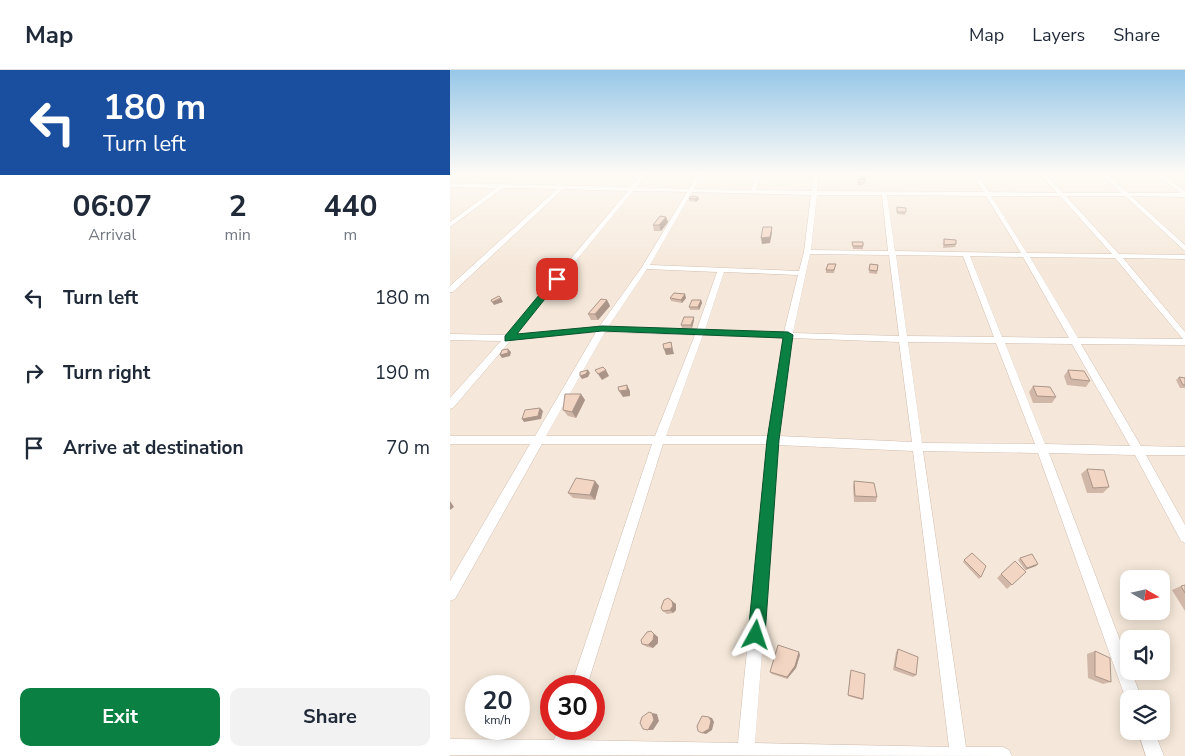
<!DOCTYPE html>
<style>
:root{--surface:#fff;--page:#f2f2f3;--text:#1f2937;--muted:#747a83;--line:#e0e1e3;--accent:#0b8043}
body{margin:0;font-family:"Nunito Sans",sans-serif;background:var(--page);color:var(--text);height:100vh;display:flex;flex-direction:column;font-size:19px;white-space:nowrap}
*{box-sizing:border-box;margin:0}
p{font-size:16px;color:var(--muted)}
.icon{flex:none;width:28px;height:28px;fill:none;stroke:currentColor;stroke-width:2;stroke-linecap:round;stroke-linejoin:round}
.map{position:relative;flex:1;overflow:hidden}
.drawer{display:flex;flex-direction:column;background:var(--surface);width:450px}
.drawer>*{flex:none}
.banner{background:#1a4fa0;color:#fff;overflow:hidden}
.needle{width:32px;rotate:99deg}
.controls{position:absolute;left:670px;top:500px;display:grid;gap:10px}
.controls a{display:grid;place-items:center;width:50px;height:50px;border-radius:10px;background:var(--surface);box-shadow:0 2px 12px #0003;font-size:25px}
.speed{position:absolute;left:15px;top:605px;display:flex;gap:10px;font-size:25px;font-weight:700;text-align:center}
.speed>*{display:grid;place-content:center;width:65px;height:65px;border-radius:50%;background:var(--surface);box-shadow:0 2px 12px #0003;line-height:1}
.speed small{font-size:12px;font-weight:400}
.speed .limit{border:8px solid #d22;background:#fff;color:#111}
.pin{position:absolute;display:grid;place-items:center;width:42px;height:42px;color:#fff;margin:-21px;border-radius:10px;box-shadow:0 2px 8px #0006}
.me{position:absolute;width:55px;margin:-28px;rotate:5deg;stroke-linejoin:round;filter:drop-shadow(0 0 4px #0008)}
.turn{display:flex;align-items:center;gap:18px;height:105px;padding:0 20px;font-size:22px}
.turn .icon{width:65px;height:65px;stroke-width:2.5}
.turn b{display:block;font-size:35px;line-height:42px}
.eta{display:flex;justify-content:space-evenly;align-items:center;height:85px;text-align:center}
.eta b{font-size:30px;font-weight:700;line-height:35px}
.button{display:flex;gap:10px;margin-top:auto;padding:10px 20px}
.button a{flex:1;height:58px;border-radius:10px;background:var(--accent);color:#fff;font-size:20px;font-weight:700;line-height:58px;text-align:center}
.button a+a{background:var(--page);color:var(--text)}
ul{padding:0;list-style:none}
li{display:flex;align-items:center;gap:15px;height:75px;padding:0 20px}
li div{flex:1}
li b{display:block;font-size:19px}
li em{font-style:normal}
header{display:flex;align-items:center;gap:30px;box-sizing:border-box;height:70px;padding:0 25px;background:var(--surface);border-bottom:1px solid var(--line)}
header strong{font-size:24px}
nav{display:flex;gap:28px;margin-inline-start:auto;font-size:18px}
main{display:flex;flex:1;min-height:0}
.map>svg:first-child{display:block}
.residential{fill:#f5e8da;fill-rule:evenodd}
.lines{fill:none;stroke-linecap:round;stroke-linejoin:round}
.street-casing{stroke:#d1beb0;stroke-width:1}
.street{fill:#fff;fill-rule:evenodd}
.wall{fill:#d1b7a8}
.shaded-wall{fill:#aa9588}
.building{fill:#f3d5c3;stroke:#aa9588}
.route{fill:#0b8043;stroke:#07532c}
</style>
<header>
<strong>Map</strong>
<nav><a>Map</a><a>Layers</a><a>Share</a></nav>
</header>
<main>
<section class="drawer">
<div class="banner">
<div class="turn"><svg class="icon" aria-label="left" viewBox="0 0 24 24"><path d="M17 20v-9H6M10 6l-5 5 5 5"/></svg><div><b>180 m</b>Turn left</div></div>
</div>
<div class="eta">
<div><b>06:07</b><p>Arrival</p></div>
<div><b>2</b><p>min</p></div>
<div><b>440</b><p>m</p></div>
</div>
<ul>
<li><svg class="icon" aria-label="left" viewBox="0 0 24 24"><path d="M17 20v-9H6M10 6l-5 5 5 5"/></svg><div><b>Turn left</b></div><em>180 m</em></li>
<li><svg class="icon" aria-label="right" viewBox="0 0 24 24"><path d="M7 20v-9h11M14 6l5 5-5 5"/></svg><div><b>Turn right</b></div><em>190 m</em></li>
<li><svg class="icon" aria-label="arrive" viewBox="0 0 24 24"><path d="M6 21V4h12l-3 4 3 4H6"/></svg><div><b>Arrive at destination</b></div><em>70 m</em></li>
</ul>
<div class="button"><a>Exit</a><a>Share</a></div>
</section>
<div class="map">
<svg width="735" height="686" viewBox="0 0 735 686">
<rect width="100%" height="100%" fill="#fdf6ec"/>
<path class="residential" d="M23,102h712v584h-735v-579zM679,509h32v32h-32zM679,569h32v32h-32zM26,616h43v43h-43zM101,616h43v43h-43zM679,629h32v32h-32z"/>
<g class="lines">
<defs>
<g id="street">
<path d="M194,102h5l-13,15 53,2 10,-17h4l-9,17 57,1 6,-18h5l-6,18 56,1 2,-19h5l-2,19 167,1 -13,-20h5l13,20 68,1 -19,-21h5l20,21h58l-22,-21h5l24,21h53l-29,-21h6l27,19v6l-54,-1 54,49v6l-60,-55h-59l53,58 66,1v4l-62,-1 62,74v13l-104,-1 60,102 44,1v8h-39l39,70v18l-4,-2 -46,-86 -86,-2 80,211v7h2l11,28h-13l-1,6 -90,-252 -115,-2 43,296h37l6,3 3,6 -562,-1v-16l104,1 4,-11h16l-4,11 168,3 29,-299h-104l-76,242h-16l81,-242h-110l-87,155 -5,2v-20l80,-137h-80v-8h85l61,-104 -85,8 -58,68 -3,1v-11l51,-57 -51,-1v-6l56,1 122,-144 -65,-2 -110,103h-3v-6l107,-97 -54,-1 -53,39v-5l46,-34 -46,-1v-4l180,4zM183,121l54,1 -45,75 -43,60 -84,8zM242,122l119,3 -7,57 -5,19 -149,-6zM367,125h65l6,56 -77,-1zM437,125l99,1 35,57 -126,-2zM541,126h69l52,58 -85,-1zM360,184l79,1 10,81 -106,-3zM446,185l67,1 31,81 -87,-1zM520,186l53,1 46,81 -67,-1zM580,187l85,1 68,81 -105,-1zM197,199l70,3 -20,57 -89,-2zM274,202l74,3 -14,57 -79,-2zM155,262l90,3 -40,101h-109zM253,265l80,3 -15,98h-102zM342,268l107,4 13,100 -133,-6zM458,272l88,1 39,101 -113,-1zM555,273l67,1 58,102 -85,-2zM328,375l135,6 36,296 -194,-4z"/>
<path d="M688,661h16l10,25h-18z"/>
</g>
</defs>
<use href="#street" class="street-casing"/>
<use href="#street" class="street"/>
</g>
<g class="wall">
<path d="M409,107l7,1 -3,7h-6z"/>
<path d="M248,127l1,2 -3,3 -7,-1v-3z"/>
<path d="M447,137l9,5 -1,3 -8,-1z"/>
<path d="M216,147l2,5 -7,9h-7l-1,-6z"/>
<path d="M494,169l12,5 -1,3 -12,1z"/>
<path d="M402,172l11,4v3h-10z"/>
<path d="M420,194l8,1 -1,9 -8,-1z"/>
<path d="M385,197l-1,6h-8v-3z"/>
<path d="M220,228h16l-4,5 -11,-2z"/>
<path d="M157,230l3,6 -12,14h-7l-3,-6z"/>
<path d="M251,230l1,3 -3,7h-9l-1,-3z"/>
<path d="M244,250l-2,8h-10l-1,-3z"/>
<path d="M618,300l22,11 -4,6 -19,-2 -3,-9z"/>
<path d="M729,307l6,1v10h-5l-4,-8z"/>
<path d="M583,316l23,11 -4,6h-19l-4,-11z"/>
<path d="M131,324l4,6 -9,18 -8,-2 -5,-6z"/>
<path d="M637,399l22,18 -6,6h-16l-6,-19z"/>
<path d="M145,411l4,5 -4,14 -22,-2 -5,-5z"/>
<path d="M404,411l23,16 -1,5h-22l-1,-15z"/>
<path d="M570,488l16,8 -11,4 -7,-10z"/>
<path d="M514,490l17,17 -2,2 -16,-17z"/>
<path d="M565,491l11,11 -19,17 -10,-11z"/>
<path d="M735,515v26l-13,-21 9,-4z"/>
<path d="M226,534v6l-3,3 -6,1 -4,-3z"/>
<path d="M208,567v6l-5,5 -6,-1 -5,-3z"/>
<path d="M448,579l18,26 -3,2 -20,-7 3,-18z"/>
<path d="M645,581l16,31 -8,2 -15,-6 -1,-24z"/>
<path d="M350,585l-4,13 -9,11 -15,-5 -2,-2z"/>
<path d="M400,602l13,27 -1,1 -14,-4z"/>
</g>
<g class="shaded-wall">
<path d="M248,127l1,2 -3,3 -1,-3z"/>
<path d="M216,147l2,5 -7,9 -2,-6z"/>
<path d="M322,157v6l-2,10 -8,1 -1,-6z"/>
<path d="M235,224l1,4 -4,5 -1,-3z"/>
<path d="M51,228l2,4 -9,3 -2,-3z"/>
<path d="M157,230l3,6 -12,14 -3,-6z"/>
<path d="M251,230l1,3 -3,7 -1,-3z"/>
<path d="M244,247v3l-2,8 -1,-3z"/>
<path d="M221,272l3,12 -8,1 -2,-6z"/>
<path d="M58,279l3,3 -1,4 -8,2 -2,-3z"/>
<path d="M138,300l2,3 -2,4 -6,2 -2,-3z"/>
<path d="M156,300l3,6 -7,4 -4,-6z"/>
<path d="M177,315l3,6v5l-7,1 -4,-6z"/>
<path d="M131,324l4,6 -9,18 -4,-6z"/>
<path d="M90,338l3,3 -2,8 -17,3 -2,-3z"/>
<path d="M145,411l4,5 -4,14 -5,-5z"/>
<path d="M0,431l4,6 -4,3z"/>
<path d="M588,494l-2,2 -11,4 2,-2z"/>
<path d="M222,531l4,3v6l-3,3 -3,-3z"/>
<path d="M201,561l7,6v6l-5,5 -5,-3z"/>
<path d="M349,582l1,3 -4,13 -9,11v-2z"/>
<path d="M202,643l5,1 2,7 -6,9h-5z"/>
<path d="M259,647l3,1 2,4 -2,8 -6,4 -4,-1z"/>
</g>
<g class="building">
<path d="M411,104l5,1 -1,3 -6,-1z"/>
<path d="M409,109l6,1 -1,3 -6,-1z"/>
<path d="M242,126l6,1 -3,2 -6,-1z"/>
<path d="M447,137l9,1v4h-9z"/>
<path d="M210,146l6,1 -7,8h-6z"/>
<path d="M313,157h9l-2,10 -9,1z"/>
<path d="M494,169l12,1v4l-12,1z"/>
<path d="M402,172h11v4h-10z"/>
<path d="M378,194h8l-2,6h-8z"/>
<path d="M420,194l8,1 -1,6 -8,-1z"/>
<path d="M224,223l11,1 -4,6 -11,-2z"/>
<path d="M49,226l2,2 -9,4 -1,-2z"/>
<path d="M151,229l6,1 -12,14h-7z"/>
<path d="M242,230h9l-3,7h-9z"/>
<path d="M234,247h10l-3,8h-10z"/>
<path d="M221,272l1,6 -8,1 -1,-5z"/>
<path d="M58,279v4l-8,2 2,-5z"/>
<path d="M153,297l3,3 -8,4 -3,-4z"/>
<path d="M138,300l-2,4 -6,2v-4z"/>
<path d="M618,300l16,1 6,10 -19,-2z"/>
<path d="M729,307l6,1v7h-2z"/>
<path d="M177,315v5l-8,1 -1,-4z"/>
<path d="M583,316l17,1 6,10 -19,-1z"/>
<path d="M115,324h16l-9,18 -9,-2z"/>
<path d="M90,338l-2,8 -16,3 3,-9z"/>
<path d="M637,399l17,1 5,17 -16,1z"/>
<path d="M126,408l19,3 -5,14 -22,-2z"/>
<path d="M404,411l20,2 3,14 -22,-1z"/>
<path d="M522,483l14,13 -5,11 -17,-17z"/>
<path d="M582,484l6,10 -11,4 -7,-10z"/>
<path d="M565,491l11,11 -14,13 -11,-11z"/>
<path d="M735,515v8l-4,-7z"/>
<path d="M218,528l4,3 1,5 -3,4 -7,1 -2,-3 3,-8z"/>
<path d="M201,561l3,3 -1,6 -5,5 -6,-1 -1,-4 6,-8z"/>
<path d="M328,575l21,7 -4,14 -8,11 -17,-5z"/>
<path d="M448,579l20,8 -2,18 -21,-8z"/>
<path d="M645,581l15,7 1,24 -16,-6z"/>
<path d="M401,600l14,4 -2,25 -15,-4z"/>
<path d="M199,642l3,1 2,7 -6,10 -5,-1 -3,-6 2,-6z"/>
<path d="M252,646l7,1 2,4 -2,8 -7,4 -4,-2 -1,-5z"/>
</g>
<linearGradient id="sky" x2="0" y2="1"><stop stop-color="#97c7e8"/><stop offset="0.52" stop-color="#fefbf6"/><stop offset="1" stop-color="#fefbf6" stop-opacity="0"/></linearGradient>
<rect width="735" height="198" fill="url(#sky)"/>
<path class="route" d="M107,206l4,3 -1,1 -43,54 85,-8 186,6 5,3 -14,105 -14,195 -3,6 -6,2 -6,-2 -2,-6 19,-195 16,-102 -181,-7 -97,10v-5l49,-59z"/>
</svg>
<div class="controls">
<a><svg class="needle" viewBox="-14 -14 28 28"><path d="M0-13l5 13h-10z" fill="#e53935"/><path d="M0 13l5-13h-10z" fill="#747a83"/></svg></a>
<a><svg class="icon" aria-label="sound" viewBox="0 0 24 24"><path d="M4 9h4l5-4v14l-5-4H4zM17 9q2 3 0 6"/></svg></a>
<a><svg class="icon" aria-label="layers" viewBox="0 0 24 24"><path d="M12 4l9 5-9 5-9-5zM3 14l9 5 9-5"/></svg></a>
</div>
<div class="speed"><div>20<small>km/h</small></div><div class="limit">30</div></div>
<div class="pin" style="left:107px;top:209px;background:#d93025"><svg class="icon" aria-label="arrive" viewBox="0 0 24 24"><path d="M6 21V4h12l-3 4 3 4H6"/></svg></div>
<svg class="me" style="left:306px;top:565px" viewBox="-20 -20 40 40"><path d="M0-17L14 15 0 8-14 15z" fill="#0b8043" stroke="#fff" stroke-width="4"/></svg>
</div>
</main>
